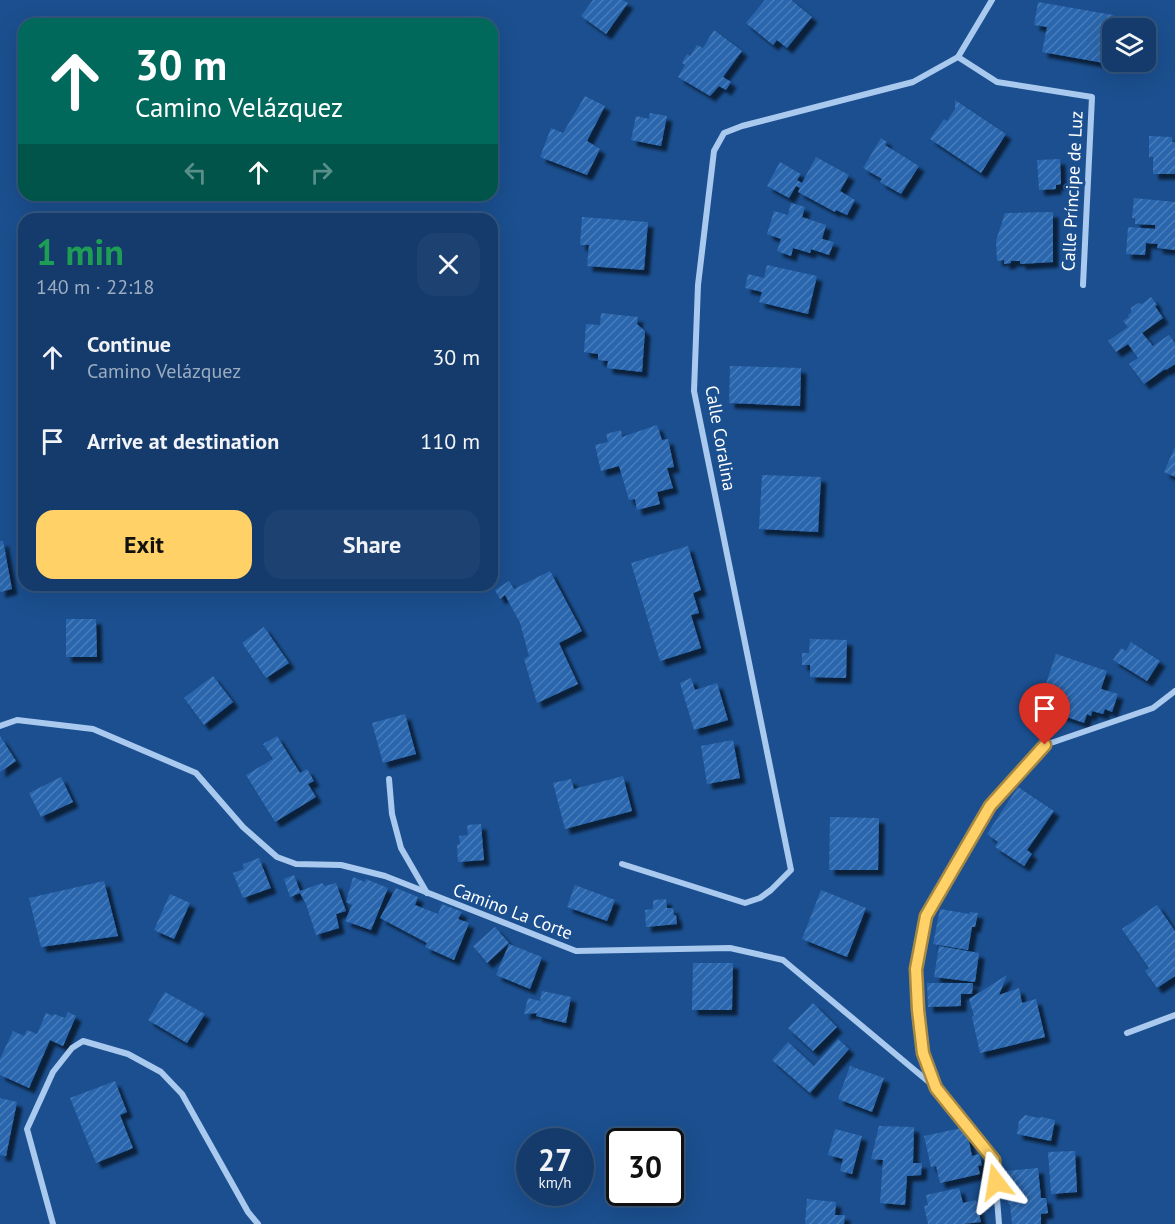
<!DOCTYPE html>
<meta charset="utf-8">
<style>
:root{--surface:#143b6b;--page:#1d4271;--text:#f1f3f6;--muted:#9dadc1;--line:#33557e;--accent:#ffd166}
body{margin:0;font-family:"PT Sans",sans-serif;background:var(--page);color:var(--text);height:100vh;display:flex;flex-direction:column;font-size:22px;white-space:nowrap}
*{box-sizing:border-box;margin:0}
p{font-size:20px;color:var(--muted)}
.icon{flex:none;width:33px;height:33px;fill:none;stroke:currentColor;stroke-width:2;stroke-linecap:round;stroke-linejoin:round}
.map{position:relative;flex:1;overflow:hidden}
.details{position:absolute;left:18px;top:213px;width:480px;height:378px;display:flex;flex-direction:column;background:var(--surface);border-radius:18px;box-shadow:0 6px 24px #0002,0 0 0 2px var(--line)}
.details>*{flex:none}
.banner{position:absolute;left:18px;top:18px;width:480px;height:183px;border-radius:18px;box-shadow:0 6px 24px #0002,0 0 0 2px var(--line);background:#00695c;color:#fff;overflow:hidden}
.controls{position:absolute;left:1102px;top:18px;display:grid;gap:12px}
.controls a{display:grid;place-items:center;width:54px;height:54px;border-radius:12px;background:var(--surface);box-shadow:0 6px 24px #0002,0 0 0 2px var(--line);font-size:30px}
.speed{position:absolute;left:516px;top:1128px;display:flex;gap:12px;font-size:30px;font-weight:700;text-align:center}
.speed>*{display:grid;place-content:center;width:78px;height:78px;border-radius:50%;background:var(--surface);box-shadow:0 6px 24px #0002,0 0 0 2px var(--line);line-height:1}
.speed small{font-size:15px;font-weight:400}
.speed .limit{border:3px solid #111;border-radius:9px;background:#fff;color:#111}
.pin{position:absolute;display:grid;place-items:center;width:51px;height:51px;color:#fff;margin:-62px -26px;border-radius:50% 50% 50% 0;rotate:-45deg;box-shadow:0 0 6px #0007}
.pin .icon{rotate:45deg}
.me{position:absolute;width:66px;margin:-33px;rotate:346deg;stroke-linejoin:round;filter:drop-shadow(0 0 4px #0008)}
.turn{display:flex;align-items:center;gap:21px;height:126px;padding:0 18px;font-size:27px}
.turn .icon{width:78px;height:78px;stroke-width:2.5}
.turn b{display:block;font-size:42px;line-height:51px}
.lanes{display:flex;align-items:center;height:57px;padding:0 18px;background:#0003;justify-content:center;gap:30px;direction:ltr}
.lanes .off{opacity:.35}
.round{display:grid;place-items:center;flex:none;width:63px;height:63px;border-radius:18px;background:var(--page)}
.overview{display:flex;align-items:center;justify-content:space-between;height:102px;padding:0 18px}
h1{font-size:36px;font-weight:700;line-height:45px;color:#1e9e55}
.action{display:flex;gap:12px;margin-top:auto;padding:12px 18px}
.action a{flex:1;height:69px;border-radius:18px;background:var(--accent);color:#111;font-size:24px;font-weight:700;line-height:69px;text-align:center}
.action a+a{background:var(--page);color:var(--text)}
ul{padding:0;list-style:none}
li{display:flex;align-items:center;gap:18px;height:84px;padding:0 18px}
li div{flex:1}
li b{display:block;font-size:22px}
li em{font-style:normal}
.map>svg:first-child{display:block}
.building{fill:url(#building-hatch);filter:url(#shadow)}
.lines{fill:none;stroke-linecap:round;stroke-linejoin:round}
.street{stroke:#a9c9ee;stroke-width:6}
.route-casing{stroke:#a68842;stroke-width:15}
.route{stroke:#ffd166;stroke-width:10}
.labels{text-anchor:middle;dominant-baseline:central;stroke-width:6;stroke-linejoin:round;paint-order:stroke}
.street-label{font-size:18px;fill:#fff;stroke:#1b4f8f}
</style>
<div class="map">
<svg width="1175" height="1224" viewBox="0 0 1175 1224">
<defs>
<pattern id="building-hatch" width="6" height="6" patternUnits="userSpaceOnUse" patternTransform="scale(1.5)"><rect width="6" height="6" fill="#2a66ad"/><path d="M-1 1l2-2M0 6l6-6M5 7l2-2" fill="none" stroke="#4a7db9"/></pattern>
<filter id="shadow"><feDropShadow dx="5.5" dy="5.5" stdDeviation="1.5" flood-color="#0009"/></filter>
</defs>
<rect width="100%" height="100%" fill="#1b4f8f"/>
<g class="building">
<path d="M593,0h30l5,3 -22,31 -25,-18z"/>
<path d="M765,0h26l21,17 -25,31 -10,-8 -4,5 -27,-22z"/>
<path d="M1038,2l75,13 -9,48 -62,-11 5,-25 -13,-2z"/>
<path d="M714,30l28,21 -19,26 8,5 -5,8 -7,-4 -9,10 -32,-19 7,-12 -3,-2 5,-9 3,2 7,-11 6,3z"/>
<path d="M585,96l20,10 -18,35 13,8 -13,26 -47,-18 11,-29 12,5z"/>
<path d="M955,100l51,34 -25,39 -51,-34 14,-20 3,2 8,-12z"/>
<path d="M650,113l17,3 -6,30 -30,-6 5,-24 13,3z"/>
<path d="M1149,136l23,1v5h3v32h-22v-17h-4z"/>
<path d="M881,138l6,4 -2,3 34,21 -18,28 -21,-12 2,-3 -19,-11z"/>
<path d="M816,157l33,18 -9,16 15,9 -8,15 -11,-5 -1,2 -37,-20 2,-4 -4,-2 -7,12 -22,-12 13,-24 21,12 -4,6 5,3z"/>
<path d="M1060,159l1,25 -5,1v4l-17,1 -2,-30z"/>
<path d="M1134,198l41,4v48l-18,-2 1,-4 -12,-1 -1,12 -19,-1 2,-27 27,2v-4l-20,-1v-6h-3z"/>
<path d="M791,203l14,4 -3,10 24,8 -4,14 12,3 -5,13 -18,-6 -1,4 -17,-5 -2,8 -14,-5 4,-12 -14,-5 7,-23 14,4z"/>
<path d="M1053,212v50l-33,2v-3h-9v2l-7,1v-4l-7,1 -1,-20 9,-28z"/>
<path d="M582,217l66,5 -4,48 -57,-4 2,-21h-9z"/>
<path d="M767,265l50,11 -9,38 -49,-12 3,-10 -17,-4 3,-14 16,4z"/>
<path d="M1151,297l6,8 -2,1 8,12 -21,15 11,13 16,-11 6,8v21l-9,6 -1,-1 -21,15 -15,-20 9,-6 -10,-14 -12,8 -8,-11 20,-14 -5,-6 6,-4 -1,-2 3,-2v-5l7,-5 4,1z"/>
<path d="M601,313l37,4 -1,7 8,7 -3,41 -35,-4 1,-7 -10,-1v-6l-14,-2 2,-28 14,1z"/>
<path d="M730,366l71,2 -1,38 -71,-3z"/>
<path d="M657,425l5,15 6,-1 6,28 -7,1 6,20 -16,4 3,12 -23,6 -2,-11 -6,1 -10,-34 -18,5 -6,-26 13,-3 -2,-8 15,-4 1,7z"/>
<path d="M1175,447v30l-11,-5z"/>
<path d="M762,475l59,2 -3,55 -59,-3z"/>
<path d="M0,541h3l9,48 -12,3z"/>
<path d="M688,546l13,44 -8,3 6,20 -8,2 10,33 -41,13 -29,-98z"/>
<path d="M550,571l32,60 -23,12 19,41 -41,19 -13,-44 5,-3 -9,-33 -15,-28 -5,4 -5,-9 14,-9 5,8z"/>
<path d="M66,619h30l1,38h-31z"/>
<path d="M264,627l25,36 -23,15 -24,-35z"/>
<path d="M810,639l37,1 -1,38 -36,-1v-12h-8v-12h7z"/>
<path d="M1131,642l29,19 -13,20 -34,-21 8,-12 5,3z"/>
<path d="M1056,654l51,17 -6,18 17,5 -6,18 -7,-3 -2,5 -11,-3 -1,5 -4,-2 -3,9 -46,-16z"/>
<path d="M213,676l20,26 -29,23 -20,-27z"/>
<path d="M691,678l4,12 22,-7 11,37 -34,10 -14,-47z"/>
<path d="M405,714l11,40 -33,9 -11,-40z"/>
<path d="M0,736l16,25 -16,11z"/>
<path d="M277,736l23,37 7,-4 7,12 -6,3 8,13 -41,25 -29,-47 27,-16 -10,-15z"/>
<path d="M733,740l7,38 -33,6 -6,-38z"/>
<path d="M623,776l9,35 -67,18 -12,-46 18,-4 3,10z"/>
<path d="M61,777l12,25 -32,15 -12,-24z"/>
<path d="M1018,787l36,24 -27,39 5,4 -8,12 -29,-19 3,-5 -11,-8z"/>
<path d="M830,817l49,1 -1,52h-49z"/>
<path d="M481,824l3,36 -26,2 -1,-17 3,-1 -1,-8 9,-1 -1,-10z"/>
<path d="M259,858l12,30 -28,10 -10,-25 11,-4 -1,-5z"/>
<path d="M294,875l6,16 22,-8 3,3 11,-3 10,28 -10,3 3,14 -23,7 -10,-31 -6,-11 -10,4 -6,-18z"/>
<path d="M353,877l12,5 1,-3 22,9 -17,42 -26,-9 7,-16 -6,-3z"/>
<path d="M104,881l14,55 -77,11 -12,-49z"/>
<path d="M575,885l40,15 -8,21 -40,-14z"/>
<path d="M396,888l22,9 -3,8 23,9 4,-10 20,8 -4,7 11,4 -15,37 -29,-13 2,-4 -47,-25z"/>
<path d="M821,890l45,18 -19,49 -45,-18z"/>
<path d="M170,894l20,9 -16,36 -20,-9z"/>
<path d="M666,899l1,9h6l1,7h2l1,9 -31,3 -1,-17 8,-1v-9z"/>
<path d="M1157,905l18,26v45l-18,12 -12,-17 4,-3 -27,-39z"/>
<path d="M940,909l29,5 1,-2 8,1 -3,14h-3l-4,23 -35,-6z"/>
<path d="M495,927l14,16 -22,20 -14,-17z"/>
<path d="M509,944l33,13 -12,32 -34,-14z"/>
<path d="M939,946l40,7 -4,29 -41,-5z"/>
<path d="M693,963h40l-1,47h-40z"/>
<path d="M1007,975l-8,20 20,-7 3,15 14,-4 9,38 -65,16 -8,-36 2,-1 -5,-17z"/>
<path d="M927,983h46l-1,11h-11v12l-33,1z"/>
<path d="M542,991l29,6 -5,26 -30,-7 1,-3 -13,1 4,-16 12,3z"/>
<path d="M165,992l40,22 -18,29 -39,-23z"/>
<path d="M813,1003l24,24 -24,24 -25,-23z"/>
<path d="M68,1012l8,4 -13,30 -13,-6 -21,48 -29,-13v-16l13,-28 11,5 3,-6 10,4 9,-21 7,3 1,-2 11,4z"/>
<path d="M838,1039l11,10 -39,44 -38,-33 16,-18 26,24z"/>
<path d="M850,1066l34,12 -12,34 -34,-13z"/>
<path d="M115,1081l12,31 -7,3 13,33 -37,15 -26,-65z"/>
<path d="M0,1098l17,4 -11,54 -6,-1z"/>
<path d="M1025,1115l14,3 2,-1 14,3 -4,21 -34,-7 2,-13z"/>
<path d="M879,1126l35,1 -1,36h9l-1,12 -14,1 -2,29 -25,-2 3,-43 -12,-1z"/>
<path d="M966,1127l6,29 7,-2 3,11 -4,1 2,8 -40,9 -4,-17 -5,1 -7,-31z"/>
<path d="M835,1129l27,7 -10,38 -12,-3 3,-12 -15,-4z"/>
<path d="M1075,1151l2,41 -26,2 -3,-42z"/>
<path d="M1038,1168l3,30h5l2,15 -7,1v10h-29l-2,-20h-2l-3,-33z"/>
<path d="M959,1188l4,15 13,-3 5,22 -18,2h-35l-4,-18 4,-1 -2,-10z"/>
<path d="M807,1199l29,3 -1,13h10l-1,9h-39z"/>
</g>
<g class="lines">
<g class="street">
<path d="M958,57l39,25 95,15 -9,188"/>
<path d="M0,726l17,-6 76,9 103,44 47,54 34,30 19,7 45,1 44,11 191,75 154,-3 53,12 153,128 58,72 5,64"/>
<path d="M389,779l3,35 9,34 26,45"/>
<path d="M622,864l123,39 15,-5 11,-8 20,-20 -97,-479 4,-106 16,-134 10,-18 18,-7 171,-44 45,-25 34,-57"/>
<path d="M1127,1033l48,-18"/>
<path d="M936,1088l-13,-35 -5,-44 -2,-40 10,-53 64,-110 55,-61 108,-37 22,-17"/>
<path d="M53,1224l-26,-95 26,-57 19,-24 11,-7 45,13 33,18 21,22 66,118 10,12"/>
</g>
</g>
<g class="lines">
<defs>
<path id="route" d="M996,1182l-2,-22 -58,-72 -13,-35 -5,-43 -2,-41 10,-53 64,-110 55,-61"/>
</defs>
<use href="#route" class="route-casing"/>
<use href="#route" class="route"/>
</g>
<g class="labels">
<g class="street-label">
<text transform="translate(1072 191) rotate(-87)">Calle Príncipe de Luz</text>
<text transform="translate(721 438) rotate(80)">Calle Coralina</text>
<text transform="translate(513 911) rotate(21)">Camino La Corte</text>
</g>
</g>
</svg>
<div class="controls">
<a><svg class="icon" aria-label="layers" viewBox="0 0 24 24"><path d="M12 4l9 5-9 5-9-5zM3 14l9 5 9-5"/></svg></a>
</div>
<div class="speed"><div>27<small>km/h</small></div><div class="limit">30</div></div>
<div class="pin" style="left:1045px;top:745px;background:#d93025"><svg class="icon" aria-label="arrive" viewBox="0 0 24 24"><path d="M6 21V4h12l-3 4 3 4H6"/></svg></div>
<svg class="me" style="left:996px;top:1182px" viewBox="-20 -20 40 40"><path d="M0-17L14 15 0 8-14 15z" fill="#ffd166" stroke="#fff" stroke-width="4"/></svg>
<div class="banner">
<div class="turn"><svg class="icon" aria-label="ahead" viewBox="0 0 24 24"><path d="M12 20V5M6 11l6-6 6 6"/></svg><div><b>30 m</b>Camino Velázquez</div></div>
<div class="lanes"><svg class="icon off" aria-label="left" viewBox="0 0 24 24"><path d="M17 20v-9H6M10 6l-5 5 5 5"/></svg><svg class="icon" aria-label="ahead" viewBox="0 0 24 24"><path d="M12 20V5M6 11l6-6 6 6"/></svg><svg class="icon off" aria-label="right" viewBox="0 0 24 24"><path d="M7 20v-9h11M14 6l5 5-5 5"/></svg></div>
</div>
<section class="details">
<div class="overview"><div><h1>1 min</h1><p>140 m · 22:18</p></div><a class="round"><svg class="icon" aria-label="close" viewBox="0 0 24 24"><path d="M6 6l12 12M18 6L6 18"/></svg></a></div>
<ul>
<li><svg class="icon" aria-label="ahead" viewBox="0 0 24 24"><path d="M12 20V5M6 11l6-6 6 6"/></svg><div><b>Continue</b><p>Camino Velázquez</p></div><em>30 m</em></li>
<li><svg class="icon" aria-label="arrive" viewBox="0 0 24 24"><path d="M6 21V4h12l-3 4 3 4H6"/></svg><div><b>Arrive at destination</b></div><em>110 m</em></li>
</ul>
<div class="action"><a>Exit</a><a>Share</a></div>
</section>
</div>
